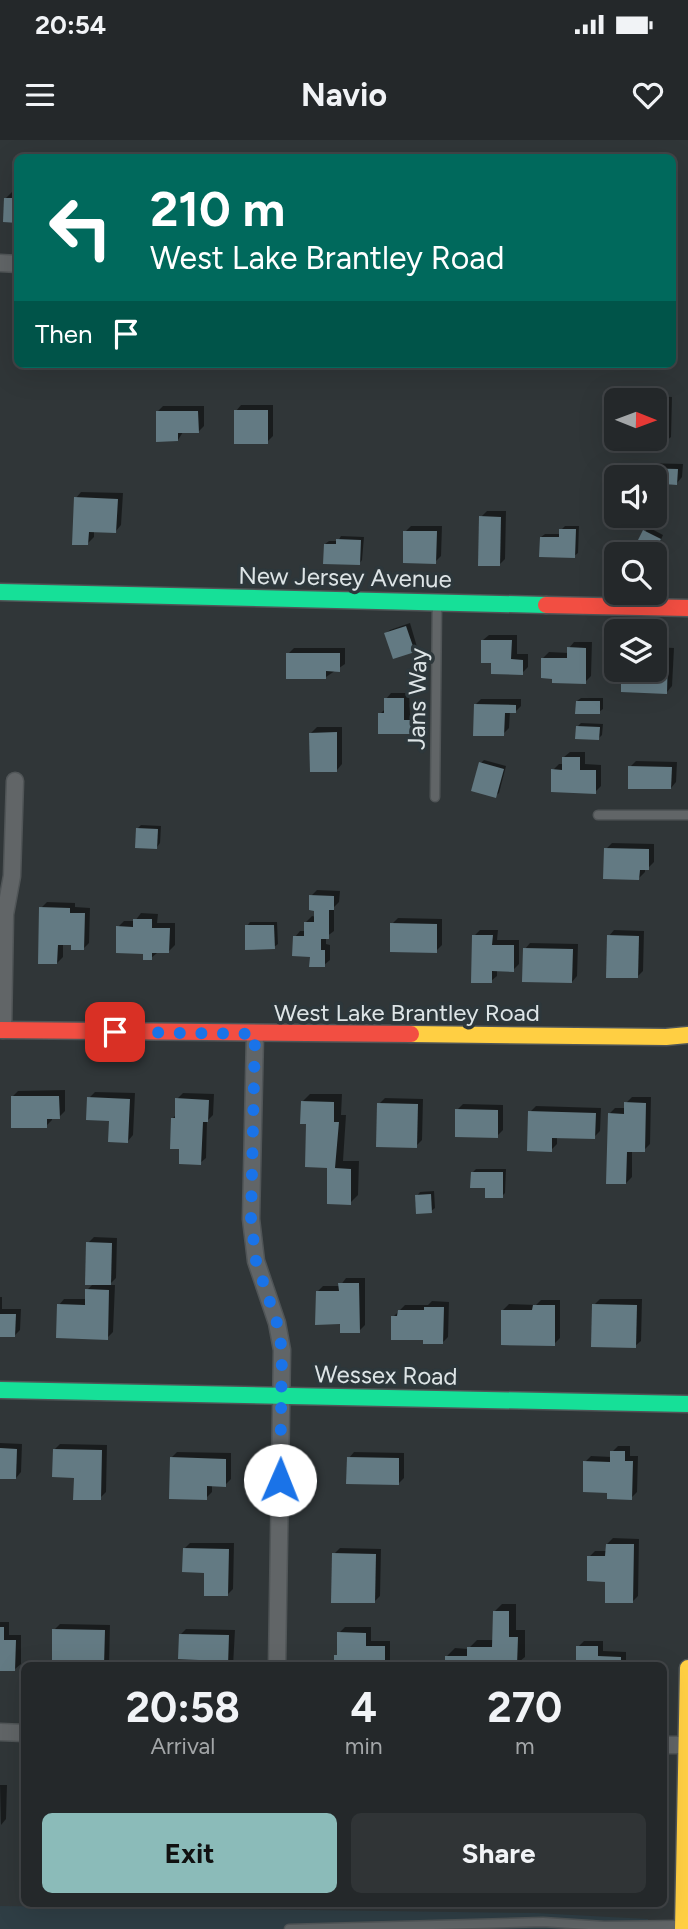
<!DOCTYPE html>
<style>
:root{--surface:#24282a;--page:#303436;--text:#f1f3f6;--muted:#a3a6a8;--line:#414447;--accent:#8bbbb9}
body{margin:0;font-family:Figtree,sans-serif;background:var(--page);color:var(--text);height:100vh;display:flex;flex-direction:column;font-size:26px;white-space:nowrap}
*{box-sizing:border-box;margin:0}
p{font-size:23px;color:var(--muted)}
.icon{flex:none;width:38px;height:38px;fill:none;stroke:currentColor;stroke-width:2;stroke-linecap:round;stroke-linejoin:round}
.map{position:relative;flex:1;overflow:hidden}
.sheet{position:absolute;left:21px;top:1522px;width:646px;height:245px;display:flex;flex-direction:column;background:var(--surface);border-radius:10px;box-shadow:0 7px 28px #0002,0 0 0 2px var(--line)}
.sheet>*{flex:none}
.hud{position:absolute;left:14px;top:14px;width:662px;height:214px;border-radius:10px;box-shadow:0 7px 28px #0002,0 0 0 2px var(--line);background:#00695c;color:#fff;overflow:hidden}
.needle{width:46px;rotate:91deg}
.tools{position:absolute;left:604px;top:248px;display:grid;gap:14px}
.tools a{display:grid;place-items:center;width:63px;height:63px;border-radius:10px;background:var(--surface);box-shadow:0 7px 28px #0002,0 0 0 2px var(--line);font-size:35px}
.pin{position:absolute;display:grid;place-items:center;width:60px;height:60px;color:#fff;margin:-30px;border-radius:14px;box-shadow:0 4px 10px #0006}
.me{position:absolute;width:77px;margin:-38px;rotate:1deg;stroke-linejoin:round;filter:drop-shadow(0 0 5px #0008)}
.turn{display:flex;align-items:center;gap:24px;height:147px;padding:0 21px;font-size:32px}
.turn .icon{width:91px;height:91px;stroke-width:2.5}
.turn b{display:block;font-size:49px;line-height:60px}
.then{display:flex;align-items:center;height:66px;padding:0 21px;background:#0003;gap:14px;font-size:26px}
.eta{display:flex;justify-content:space-evenly;align-items:center;height:119px;text-align:center}
.eta b{font-size:42px;font-weight:700;line-height:49px}
.button{display:flex;gap:14px;margin-top:auto;padding:14px 21px}
.button a{flex:1;height:80px;border-radius:10px;background:var(--accent);color:#111;font-size:28px;font-weight:700;line-height:80px;text-align:center}
.button a+a{background:var(--page);color:var(--text)}
.status{display:flex;justify-content:space-between;align-items:center;height:49px;padding:0 35px;background:var(--surface);direction:ltr}
.status svg{height:19px;fill:currentColor}
header{display:flex;justify-content:space-between;align-items:center;height:91px;padding:0 21px;background:var(--surface);font-size:32px;font-weight:700}
.map>svg:first-child{display:block}
.built{fill:#2f3e45}
.shadow{fill:#0007}
.building{fill:#637a83}
.lines{fill:none;stroke-linecap:round;stroke-linejoin:round}
.lane-casing{stroke:#505557;stroke-width:11}
.street-casing{stroke:#505557;stroke-width:19}
.fast-casing{stroke:#505557;stroke-width:19}
.slow-casing{stroke:#505557;stroke-width:19}
.jam-casing{stroke:#505557;stroke-width:19}
.lane{stroke:#616567;stroke-width:8}
.street{stroke:#616567;stroke-width:16}
.fast{stroke:#16e098;stroke-width:16}
.slow{stroke:#ffcf43;stroke-width:16}
.jam{stroke:#f24e42;stroke-width:16}
.route{stroke:#1a73e8;stroke-width:12;stroke-dasharray:0 21.6}
.labels{text-anchor:middle;dominant-baseline:central;stroke-width:7;stroke-linejoin:round;paint-order:stroke}
.street-label{font-size:24px;fill:#dde4e6;stroke:#2d373b}
</style>
<div class="status"><b>20:54</b><svg viewBox="0 0 49 12"><path d="M0 12V9h3v3zM5 12V6h3v6zM10 12V3h3v9zM15 12V0h3v12zM26 1h20v11H26zM47 4h2v5h-2z"/></svg></div>
<header><svg class="icon" aria-label="menu" viewBox="0 0 24 24"><path d="M4 6h16M4 12h16M4 18h16"/></svg>Navio<svg class="icon" aria-label="heart" viewBox="0 0 24 24"><path d="M12 20l-8-8c-3-5 5-10 8-4 3-6 11-1 8 4z"/></svg></header>
<div class="map">
<svg width="688" height="1789" viewBox="0 0 688 1789">
<rect width="100%" height="100%" fill="#303638"/>
<path class="built" d="M0,1766l535,7 113,6v10h-648z"/>
<g class="shadow">
<path d="M12,52l6,1v28l-12,-23z"/>
<path d="M652,256l20,1 -1,40 -6,5 -11,-3v-38h-6z"/>
<path d="M241,265h32v31l-6,6 -31,-31z"/>
<path d="M163,266h41v20l-6,6h-15l-5,8 -21,-28z"/>
<path d="M643,323l40,1 -1,13 -5,6h-8v18l-6,6 -9,-29h-24l7,-3v-6z"/>
<path d="M81,352l42,1 -2,32 -5,6 -22,-1v7l-6,6 -12,-45z"/>
<path d="M487,371h19l-1,48 -6,6 -18,-48z"/>
<path d="M411,386h31l-1,30 -6,6 -30,-30z"/>
<path d="M565,386h14l-1,27 -4,3 -33,-19 4,-3h16v-4z"/>
<path d="M648,387l15,8 -9,20h-17l-4,-2z"/>
<path d="M341,396l23,1 -2,23 -3,4 -34,-20 4,-3h9z"/>
<path d="M410,483l7,24 -3,3 -28,-17 4,-3z"/>
<path d="M489,495h28v19h11v13l-6,6 -29,-12 -10,-21z"/>
<path d="M574,502h18l-1,34 -6,6 -42,-24 6,-6 20,1v-5z"/>
<path d="M654,507l20,1 -2,38 -5,6 -13,-22z"/>
<path d="M294,508h51v16l-19,13 -38,-23z"/>
<path d="M391,553h18l1,22 13,-1 -1,12 -5,6 -37,-18 6,-6v-9z"/>
<path d="M581,558h22v11l-4,3 -22,-11z"/>
<path d="M481,559h40v7l-5,5h-6l-1,17 -6,6 -28,-29z"/>
<path d="M581,583l22,1 -1,11 -3,3 -21,-12z"/>
<path d="M317,587h25v37l-5,6 -26,-37z"/>
<path d="M570,612h15v12l16,1v21l-6,6 -42,-22 6,-6h5v-7z"/>
<path d="M484,620l22,6 -7,27 -4,3 -14,-33z"/>
<path d="M636,621l41,1 -1,20 -5,6 -41,-21z"/>
<path d="M141,685l20,1 -1,17 -3,4 -19,-19z"/>
<path d="M612,703l42,1v18l-6,6h-3v4l-6,6 -33,-29z"/>
<path d="M317,750l23,1 -1,11 -5,5v24l-8,6v7l4,1v15l-6,5 -29,-28 5,-6h5l1,-9 6,-6 4,1 -5,-21z"/>
<path d="M47,762l28,1v4l15,1 -1,35 -6,6 -10,-6h-10v14l-6,6 -16,-55z"/>
<path d="M141,773l17,1 -1,9h18v22l-6,6 -12,2 -6,5 -33,-31 6,-6h11z"/>
<path d="M398,778l44,1v26l-6,6 -44,-27z"/>
<path d="M250,782h27l1,22 -4,3 -27,-21z"/>
<path d="M480,790h18l-1,10h22v24l-6,6h-16v6l-6,5 -17,-45z"/>
<path d="M614,790l30,1 -1,40 -6,6 -28,-41z"/>
<path d="M530,803l48,1 -1,32 -5,6 -47,-33z"/>
<path d="M65,950v21l-6,6h-7v3l-6,6 -34,-29 6,-6z"/>
<path d="M95,952l40,1 -2,42 -5,6 -17,-22 -22,-21z"/>
<path d="M183,953l31,1 -1,21 -6,6 -1,37 -6,5 -19,-16 -9,-28 4,-4 1,-16z"/>
<path d="M310,954h32l-1,21h5l-3,46h16l-1,34 -8,8 -42,-80 -6,-21z"/>
<path d="M632,957h19l-1,47 -6,6h-12v27l-6,6 -17,-69 6,-6h11v-5z"/>
<path d="M385,958l38,1 -1,41 -6,6 -37,-42z"/>
<path d="M463,964l40,1v25l-6,6 -40,-26z"/>
<path d="M536,966l65,2 -1,23 -6,6 -37,-1v8l-6,6 -21,-38z"/>
<path d="M476,1029h30l-1,24 -3,3 -15,-9 -15,-14z"/>
<path d="M434,1051l1,17 -4,3 -14,-15 3,-4z"/>
<path d="M94,1097l23,1 -1,40 -7,7h6l-2,47 -6,6 -48,-33 5,-6h23v-9l7,-7 -6,-40z"/>
<path d="M346,1138h19v47l-6,6 -42,-39 6,-6h17z"/>
<path d="M0,1157h2v12h19l-1,21 -6,6 -14,-1z"/>
<path d="M600,1159h42l-1,42 -6,5 -41,-41z"/>
<path d="M541,1160h19v38l-6,6 -51,-34 6,-6 27,1z"/>
<path d="M432,1161l17,1 -1,35 -6,6 -17,-5 -32,-21 12,-12h23z"/>
<path d="M0,1303l22,1 -1,28 -5,6 -16,-1z"/>
<path d="M60,1304l47,1 -1,47 -6,6 -25,-22 -21,-26z"/>
<path d="M618,1306h12v10h8l-1,36 -6,6 -46,-36 6,-6 21,1v-5z"/>
<path d="M177,1312l54,1v26l-6,6h-13v7l-6,6 -35,-40z"/>
<path d="M354,1312l50,1v25l-6,6 -49,-26z"/>
<path d="M613,1398l26,1 -1,57 -6,6 -25,-22 -18,-23 6,-6h12v-7z"/>
<path d="M190,1403h44l-1,46 -6,6 -43,-46z"/>
<path d="M340,1408l41,1 -1,47 -6,6 -40,-48z"/>
<path d="M502,1464h14v26h9v27l-11,9h-67v-10l8,-8 13,1 9,-9h17v-28z"/>
<path d="M0,1482h9v13h12v29l-6,5h-15z"/>
<path d="M60,1484l50,1 -1,41h-27v-6l-28,-30z"/>
<path d="M345,1487h26v14h19v25h-54l3,-33z"/>
<path d="M186,1489l49,1 -2,36h-32v-8l-21,-23z"/>
<path d="M584,1501h19v10l23,1v14h-49l1,-19z"/>
<path d="M0,1645h7l-1,34 -5,6z"/>
</g>
<g class="building">
<path d="M4,58h14v25l-15,-1z"/>
<path d="M654,262h13l-1,42h-22v-5h10z"/>
<rect x="234" y="270" width="34" height="34"/>
<path d="M156,271h42l1,22h-21v8l-22,1z"/>
<path d="M635,328l43,1 -1,16 -13,-1v25h-10v-31h-19z"/>
<path d="M74,357l44,2 -2,34 -27,-1 -1,13h-16z"/>
<path d="M479,376l22,1 -1,49h-22z"/>
<path d="M559,389h17l-1,29 -36,-1 1,-20h19z"/>
<path d="M643,390l18,9 -8,16 -22,-1z"/>
<path d="M403,391h34l-1,33 -33,-1z"/>
<path d="M336,399l25,1 -1,25 -37,-1 1,-20h12z"/>
<path d="M406,486l9,26 -22,7 -9,-26z"/>
<path d="M481,500h31l-1,19 12,1v15l-32,-1v-11h-10z"/>
<path d="M567,507l19,1v36l-34,-1v-4l-11,-1v-20h26z"/>
<path d="M286,513h54v19l-14,-1v8h-40z"/>
<path d="M654,513h14l-1,41 -46,-2v-22h33z"/>
<path d="M384,558h20v22h13v14h-39v-21h6z"/>
<path d="M576,561h24v13h-25z"/>
<path d="M474,564l42,1v8h-11l-1,23h-31z"/>
<path d="M576,586l24,1 -1,13 -24,-1z"/>
<path d="M337,592v40h-27l-1,-39z"/>
<path d="M562,617h18v13h16v24l-45,-2v-23l11,1z"/>
<path d="M479,622l25,7 -8,29 -25,-7z"/>
<path d="M628,626l44,1 -1,22h-43z"/>
<path d="M136,688l22,1 -1,20 -22,-1z"/>
<path d="M604,708l45,1v21h-9l-1,10 -36,-1z"/>
<path d="M309,755l25,1v14h-5v29h-8v11h4v17h-16l1,-10 -18,-1 1,-20h11v-14h10v-11l-5,-1z"/>
<path d="M39,767l31,1v5h15l-1,37h-13v-5h-13l-1,19h-19z"/>
<path d="M133,779h19v9h18l-1,25h-17v7h-9v-6l-27,-1v-27l17,1z"/>
<path d="M390,783l47,1v29l-47,-1z"/>
<path d="M245,785h29l1,24 -30,1z"/>
<path d="M472,795h21l-1,10h22v27l-22,-1v12h-21z"/>
<path d="M607,795l32,1 -1,42h-32z"/>
<path d="M523,808l50,1 -1,34 -50,-1z"/>
<path d="M11,956h48l1,23h-13v9h-36z"/>
<path d="M87,957l43,2 -2,44 -20,-1 1,-21 -23,-1z"/>
<path d="M175,958l34,2 -1,22h-5l-2,43 -22,-1v-15h-9l1,-31h4z"/>
<path d="M301,961l33,1v20h5l-4,46 16,1v36l-24,-1v-36l-22,-1 1,-43h-6z"/>
<path d="M624,962l22,1 -1,49h-18l-1,32h-20l2,-71 16,1z"/>
<path d="M377,963l41,1 -1,44 -41,-1z"/>
<path d="M455,969l43,1v28l-43,-1z"/>
<path d="M528,971l68,2 -1,26 -43,-1v14l-25,-1z"/>
<path d="M471,1032h32v26h-18v-10h-15z"/>
<path d="M431,1054l1,19 -16,1 -1,-19z"/>
<path d="M86,1102l26,1 -1,42h-26z"/>
<path d="M338,1143h21l1,50h-20v-9l-25,1 1,-34h23z"/>
<path d="M85,1149l24,1 -1,50 -52,-2 1,-34 28,1z"/>
<path d="M592,1164l45,1 -1,43 -45,-1z"/>
<path d="M533,1165h22v41l-54,-1v-35h31z"/>
<path d="M424,1167h20l-1,37h-20v-4h-32v-24h6l1,-6h26z"/>
<path d="M0,1174h16l-1,23h-15z"/>
<path d="M0,1308l17,1 -1,30h-16z"/>
<path d="M53,1309l49,1 -1,50h-28l1,-22 -22,-1z"/>
<path d="M610,1311h15v10h8l-1,39 -25,-1v-6l-24,-1v-31l27,1z"/>
<path d="M170,1317l56,2v28l-19,-1v14l-38,-1z"/>
<path d="M347,1317l52,1v27l-53,-1z"/>
<path d="M606,1404h28l-1,59h-28v-21l-18,-1v-25h18z"/>
<path d="M183,1408l46,1 -1,47h-24v-23l-22,-1z"/>
<path d="M332,1413l44,1 -1,49h-44z"/>
<path d="M493,1471h16v26h9l-1,29h-72v-10h22v-9h25z"/>
<path d="M0,1487h4v13h12l-1,31h-15z"/>
<path d="M52,1489l53,1 -1,36h-24v-4h-28z"/>
<path d="M337,1492l29,1v13h19v20h-51v-11h3z"/>
<path d="M179,1494l50,1 -1,31h-29v-6l-21,-1z"/>
<path d="M576,1506h22v10l23,1v9h-45z"/>
</g>
<g class="lines">
<defs>
<g id="lane">
<path d="M435,657l2,-192"/>
<path d="M598,675h90"/>
<path d="M289,1789l254,-7 61,4 76,-1"/>
</g>
<g id="street">
<path d="M0,123l18,1"/>
<path d="M3,890l2,-116 7,-38 3,-95"/>
<path d="M255,894l-4,185 5,42 21,62 5,27 -5,316"/>
<path d="M0,1592l24,1"/>
<path d="M663,1605h24"/>
</g>
<g id="fast">
<path d="M0,452l546,13"/>
<path d="M0,1250l688,14"/>
</g>
<g id="slow">
<path d="M411,894l255,3 22,-2"/>
<path d="M683,1789l5,-261"/>
</g>
<g id="jam">
<path d="M546,465l142,3"/>
<path d="M0,890l411,4"/>
</g>
</defs>
<use href="#lane" class="lane-casing"/>
<use href="#street" class="street-casing"/>
<use href="#fast" class="fast-casing"/>
<use href="#slow" class="slow-casing"/>
<use href="#jam" class="jam-casing"/>
<use href="#lane" class="lane"/>
<use href="#street" class="street"/>
<use href="#fast" class="fast"/>
<use href="#slow" class="slow"/>
<use href="#jam" class="jam"/>
</g>
<g class="lines">
<path class="route" d="M115,892l140,2 -4,185 5,42 21,62 5,27 -2,130"/>
</g>
<g class="labels">
<g class="street-label">
<text transform="translate(345 437) rotate(1)">New Jersey Avenue</text>
<text transform="translate(417 559) rotate(-89)">Jans Way</text>
<text x="407" y="872">West Lake Brantley Road</text>
<text transform="translate(386 1235) rotate(1)">Wessex Road</text>
</g>
</g>
</svg>
<div class="tools">
<a><svg class="needle" viewBox="-14 -14 28 28"><path d="M0-13l5 13h-10z" fill="#e53935"/><path d="M0 13l5-13h-10z" fill="#a3a6a8"/></svg></a>
<a><svg class="icon" aria-label="sound" viewBox="0 0 24 24"><path d="M4 9h4l5-4v14l-5-4H4zM17 9q2 3 0 6"/></svg></a>
<a><svg class="icon" aria-label="search" viewBox="0 0 24 24"><circle cx="10" cy="10" r="6"/><path d="M15 15l6 6"/></svg></a>
<a><svg class="icon" aria-label="layers" viewBox="0 0 24 24"><path d="M12 4l9 5-9 5-9-5zM3 14l9 5 9-5"/></svg></a>
</div>
<div class="pin" style="left:115px;top:892px;background:#d93025"><svg class="icon" aria-label="arrive" viewBox="0 0 24 24"><path d="M6 21V4h12l-3 4 3 4H6"/></svg></div>
<svg class="me" style="left:280px;top:1340px" viewBox="-20 -20 40 40"><circle r="19" fill="#fff"/><path d="M0-13L10 11 0 6-10 11z" fill="#1a73e8"/></svg>
<div class="hud">
<div class="turn"><svg class="icon" aria-label="left" viewBox="0 0 24 24"><path d="M17 20v-9H6M10 6l-5 5 5 5"/></svg><div><b>210 m</b>West Lake Brantley Road</div></div>
<div class="then">Then<svg class="icon" aria-label="arrive" viewBox="0 0 24 24"><path d="M6 21V4h12l-3 4 3 4H6"/></svg></div>
</div>
<section class="sheet">
<div class="eta">
<div><b>20:58</b><p>Arrival</p></div>
<div><b>4</b><p>min</p></div>
<div><b>270</b><p>m</p></div>
</div>
<div class="button"><a>Exit</a><a>Share</a></div>
</section>
</div>
